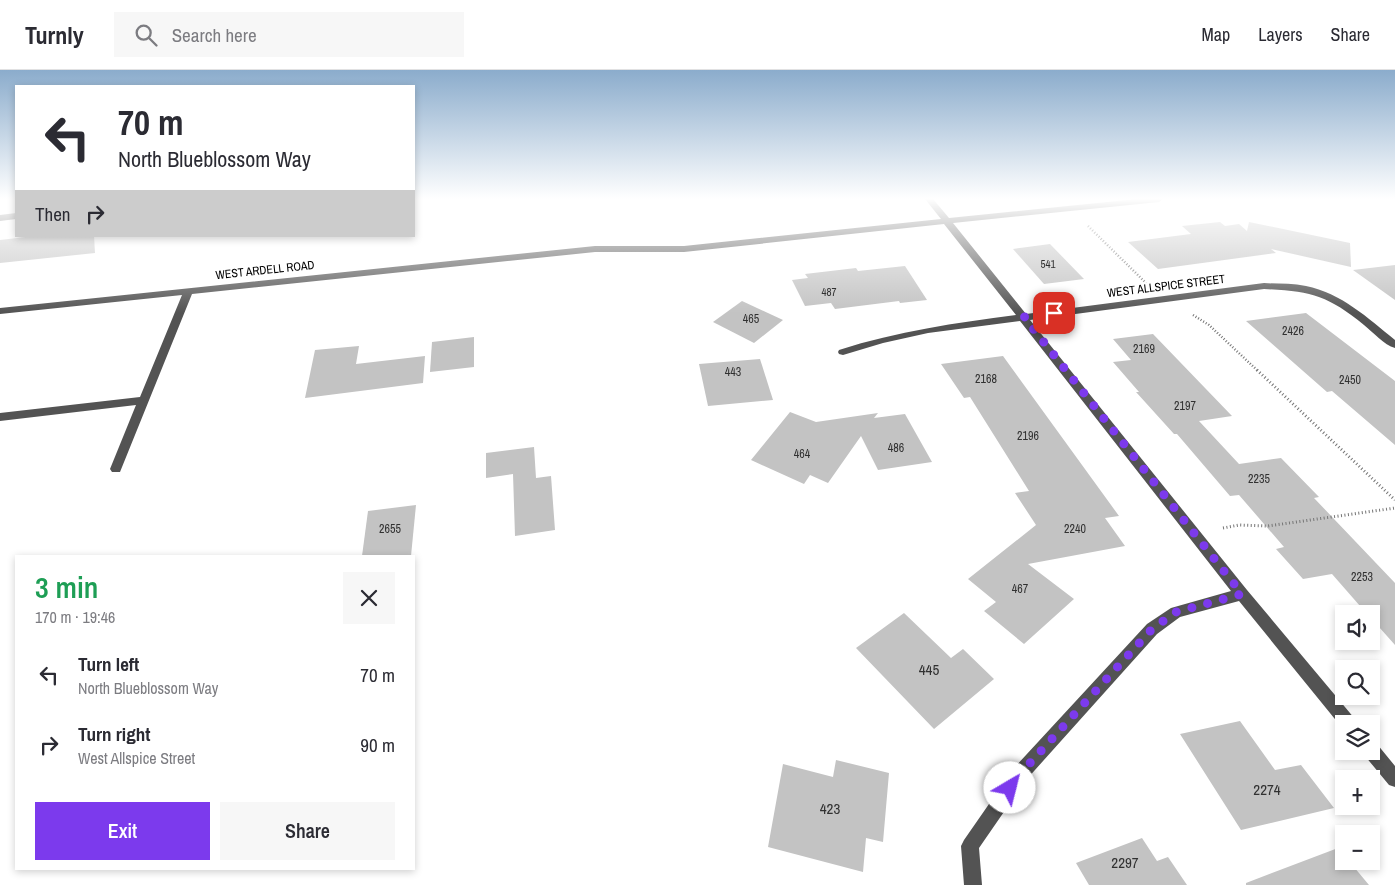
<!DOCTYPE html>
<meta charset="utf-8">
<style>
:root{--surface:#fff;--page:#f7f7f7;--text:#2b2b33;--muted:#7c7c81;--line:#e1e1e2;--accent:#7c3aed}
body{margin:0;font-family:"Archivo Narrow",sans-serif;background:var(--page);color:var(--text);height:100vh;display:flex;flex-direction:column;font-size:19px;white-space:nowrap}
*{box-sizing:border-box;margin:0}
p{font-size:16px;color:var(--muted)}
.icon{flex:none;width:28px;height:28px;fill:none;stroke:currentColor;stroke-width:2;stroke-linecap:round;stroke-linejoin:round}
.map{position:relative;flex:1;overflow:hidden}
.details{position:absolute;left:15px;top:485px;width:400px;height:315px;display:flex;flex-direction:column;background:var(--surface);border-radius:0px;box-shadow:0 2px 8px #0003}
.details>*{flex:none}
.banner{position:absolute;left:15px;top:15px;width:400px;height:152px;border-radius:0px;box-shadow:0 2px 8px #0003;background:#fff;color:var(--text);overflow:hidden}
.controls{position:absolute;left:1335px;top:535px;display:grid;gap:10px}
.controls a{display:grid;place-items:center;width:45px;height:45px;border-radius:0px;background:var(--surface);box-shadow:0 2px 8px #0003;font-size:25px}
.pin{position:absolute;display:grid;place-items:center;width:42px;height:42px;color:#fff;margin:-21px;border-radius:10px;box-shadow:0 2px 8px #0006}
.me{position:absolute;width:55px;margin:-28px;rotate:37deg;stroke-linejoin:round;filter:drop-shadow(0 0 4px #0008)}
.turn{display:flex;align-items:center;gap:18px;height:105px;padding:0 20px;font-size:22px}
.turn .icon{width:65px;height:65px;stroke-width:2.5}
.turn b{display:block;font-size:35px;line-height:42px}
.then{display:flex;align-items:center;height:48px;padding:0 20px;background:#0003;gap:10px;font-size:19px}
.round{display:grid;place-items:center;flex:none;width:52px;height:52px;border-radius:0px;background:var(--page)}
.headline{display:flex;align-items:center;justify-content:space-between;height:85px;padding:0 20px}
h1{font-size:30px;font-weight:600;line-height:38px;color:#1e9e55}
.cta{display:flex;gap:10px;margin-top:auto;padding:10px 20px}
.cta a{flex:1;height:58px;border-radius:0px;background:var(--accent);color:#fff;font-size:20px;font-weight:600;line-height:58px;text-align:center}
.cta a+a{background:var(--page);color:var(--text)}
ul{padding:0;list-style:none}
li{display:flex;align-items:center;gap:15px;height:70px;padding:0 20px}
li div{flex:1}
li b{display:block;font-size:19px}
li em{font-style:normal}
header{display:flex;align-items:center;gap:30px;box-sizing:border-box;height:70px;padding:0 25px;background:var(--surface);border-bottom:1px solid var(--line)}
header strong{font-size:24px}
nav{display:flex;gap:28px;margin-inline-start:auto;font-size:18px}
.search{width:350px;height:45px;background:var(--page);display:flex;align-items:center;gap:12px;box-sizing:border-box;padding:0 18px;border-radius:0px;color:var(--muted);font-size:19px}
.map>svg:first-child{display:block}
.building{fill:#c3c3c3}
.lines{fill:none;stroke-linecap:round;stroke-linejoin:round}
.path-far1{stroke:#757575;stroke-width:2.5;stroke-dasharray:1 2;stroke-linecap:butt}
.path{stroke:#757575;stroke-width:3;stroke-dasharray:1 2.5;stroke-linecap:butt}
.minor{fill:#535353;fill-rule:evenodd}
.route{stroke:#7c3aed;stroke-width:9;stroke-dasharray:0 16.2}
.labels{text-anchor:middle;dominant-baseline:central;stroke-width:4;stroke-linejoin:round;paint-order:stroke}
.far-number-label{font-size:11px;fill:#313131}
.far-street-label{font-size:12px;fill:#000;stroke:#fff}
.number-label{font-size:12px;fill:#313131}
.near-number-label{font-size:15px;fill:#313131}
</style>
<header>
<strong>Turnly</strong>
<div class="search"><svg class="icon" aria-label="search" viewBox="0 0 24 24"><circle cx="10" cy="10" r="6"/><path d="M15 15l6 6"/></svg>Search here</div>
<nav><a>Map</a><a>Layers</a><a>Share</a></nav>
</header>
<div class="map">
<svg width="1395" height="815" viewBox="0 0 1395 815">
<rect width="100%" height="100%" fill="#fff"/>
<g class="building">
<path d="M1220,152l5,4 14,-2 8,7 2,-9 101,21 1,24 -80,-18 5,4 -118,16 -30,-27 63,-8 -9,-8z"/>
<path d="M94,166l1,17 -95,10v-23l34,-4z"/>
<path d="M1050,174l34,35 -40,5 -31,-35z"/>
<path d="M1395,195v35l-42,-30z"/>
<path d="M905,196l22,34 -27,3 -1,-2 -64,8 -4,-6 -26,3 -13,-26 16,-2 -3,-4 51,-6 2,3z"/>
<path d="M742,231l41,19 -29,23 -41,-21z"/>
<path d="M1306,243l89,68v64l-63,-54 -5,1 -81,-71z"/>
<path d="M1153,264l79,82 -33,5 40,43 42,-6 38,39 -5,1 81,85v62l-24,-27v-4h-4l-35,-40 -29,5 -27,-30 8,-2 -45,-52 -9,1 -53,-62h-3l-38,-42h3l-26,-30 18,-2 -18,-21z"/>
<path d="M474,267v30l-44,5 2,-30z"/>
<path d="M359,276l-3,18 69,-8 -2,27 -118,15 10,-48z"/>
<path d="M1003,286l116,160 -14,2 20,28 -97,18 46,35 -50,45 -40,-33 12,-9 -28,-23 68,-54 -21,-32 14,-2 -59,-94 -6,1 -23,-34z"/>
<path d="M760,289l13,41 -65,6 -9,-42z"/>
<path d="M790,342l26,10 62,-9 -4,5 31,-4 27,48 -54,8 -17,-34 -33,47 -18,-8 -6,9 -53,-24z"/>
<path d="M534,377l2,31 15,-2 4,54 -40,6 -2,-62 -27,4v-25z"/>
<path d="M416,435l-5,51h-49l6,-45z"/>
<path d="M904,543l47,45 12,-9 31,30 -60,50 -78,-81z"/>
<path d="M1240,651l35,49 26,-5 33,43 -93,22 -61,-96z"/>
<path d="M836,690l53,13 -6,69 -17,-4 -3,34 -95,-25 15,-83 50,13z"/>
<path d="M1142,768l15,23 11,-4 19,28h-98l-13,-22z"/>
<path d="M1338,778l6,6v7h5l20,24h-123v-2z"/>
</g>
<g class="lines">
<g class="path-far1">
<path d="M1088,156l58,57"/>
<path d="M1193,245l16,10 49,46"/>
</g>
<g class="path">
<path d="M1257,300l138,130"/>
<path d="M1223,458l16,-3 29,1 127,-18"/>
</g>
<g class="minor">
<path d="M925,129h8l16,19 188,-19h26l-4,3 -206,21 73,91 238,-31c14,1 28,0 42,3 35,7 62,32 89,54v8c-11,-3 -22,-16 -31,-23 -37,-30 -53,-34 -100,-36l-234,31 217,270 108,129 2,5h-13l-1,5 -104,-128 -59,16 -23,17 -131,146 -47,68 3,37h-18l-3,-39 3,-6 50,-72 133,-144 24,-16 60,-17 -211,-270 -92,12 -45,10 -40,12 -4,-1 -1,-2 1,-2c59,-19 116,-27 177,-35l-72,-91 -260,28h-89l-403,42 -72,178h-8l-2,-3 26,-64 -136,16v-8l140,-16 42,-102 -182,19v-6l595,-62h89l257,-27z"/>
<path d="M16,143v6l-16,2v-6z"/>
<path d="M1371,672l6,2 18,22v21l-6,-2 -24,-29 -2,-5h8z"/>
</g>
</g>
<linearGradient id="sky" x2="0" y2="1"><stop stop-color="#8baccc"/><stop offset="0.53" stop-color="#fff"/><stop offset="1" stop-color="#fff" stop-opacity="0"/></linearGradient>
<rect width="1395" height="243" fill="url(#sky)"/>
<g class="lines">
<path class="route" d="M1010,718l10,-14 132,-145 24,-17 66,-18 -218,-277 30,-4"/>
</g>
<g class="labels">
<g class="far-number-label">
<text x="1048" y="194">541</text>
<text x="829" y="222">487</text>
</g>
<g class="far-street-label">
<text transform="translate(265 200) rotate(-6)">WEST ARDELL ROAD</text>
<text transform="translate(1166 216) rotate(-7)">WEST ALLSPICE STREET</text>
</g>
<g class="number-label">
<text x="751" y="249">465</text>
<text x="1293" y="261">2426</text>
<text x="1144" y="279">2169</text>
<text x="733" y="302">443</text>
<text x="986" y="309">2168</text>
<text x="1350" y="310">2450</text>
<text x="1185" y="336">2197</text>
<text x="1028" y="366">2196</text>
<text x="896" y="378">486</text>
<text x="802" y="384">464</text>
<text x="1259" y="409">2235</text>
<text x="390" y="459">2655</text>
<text x="1075" y="459">2240</text>
<text x="1362" y="507">2253</text>
<text x="1020" y="519">467</text>
</g>
<g class="near-number-label">
<text x="929" y="599">445</text>
<text x="1267" y="719">2274</text>
<text x="830" y="738">423</text>
<text x="1125" y="792">2297</text>
</g>
</g>
</svg>
<div class="controls">
<a><svg class="icon" aria-label="sound" viewBox="0 0 24 24"><path d="M4 9h4l5-4v14l-5-4H4zM17 9q2 3 0 6"/></svg></a>
<a><svg class="icon" aria-label="search" viewBox="0 0 24 24"><circle cx="10" cy="10" r="6"/><path d="M15 15l6 6"/></svg></a>
<a><svg class="icon" aria-label="layers" viewBox="0 0 24 24"><path d="M12 4l9 5-9 5-9-5zM3 14l9 5 9-5"/></svg></a>
<a>+</a>
<a>−</a>
</div>
<div class="pin" style="left:1054px;top:243px;background:#d93025"><svg class="icon" aria-label="arrive" viewBox="0 0 24 24"><path d="M6 21V4h12l-3 4 3 4H6"/></svg></div>
<svg class="me" style="left:1010px;top:718px" viewBox="-20 -20 40 40"><circle r="19" fill="#fff"/><path d="M0-13L10 11 0 6-10 11z" fill="#7c3aed"/></svg>
<div class="banner">
<div class="turn"><svg class="icon" aria-label="left" viewBox="0 0 24 24"><path d="M17 20v-9H6M10 6l-5 5 5 5"/></svg><div><b>70 m</b>North Blueblossom Way</div></div>
<div class="then">Then<svg class="icon" aria-label="right" viewBox="0 0 24 24"><path d="M7 20v-9h11M14 6l5 5-5 5"/></svg></div>
</div>
<section class="details">
<div class="headline"><div><h1>3 min</h1><p>170 m · 19:46</p></div><a class="round"><svg class="icon" aria-label="close" viewBox="0 0 24 24"><path d="M6 6l12 12M18 6L6 18"/></svg></a></div>
<ul>
<li><svg class="icon" aria-label="left" viewBox="0 0 24 24"><path d="M17 20v-9H6M10 6l-5 5 5 5"/></svg><div><b>Turn left</b><p>North Blueblossom Way</p></div><em>70 m</em></li>
<li><svg class="icon" aria-label="right" viewBox="0 0 24 24"><path d="M7 20v-9h11M14 6l5 5-5 5"/></svg><div><b>Turn right</b><p>West Allspice Street</p></div><em>90 m</em></li>
</ul>
<div class="cta"><a>Exit</a><a>Share</a></div>
</section>
</div>
